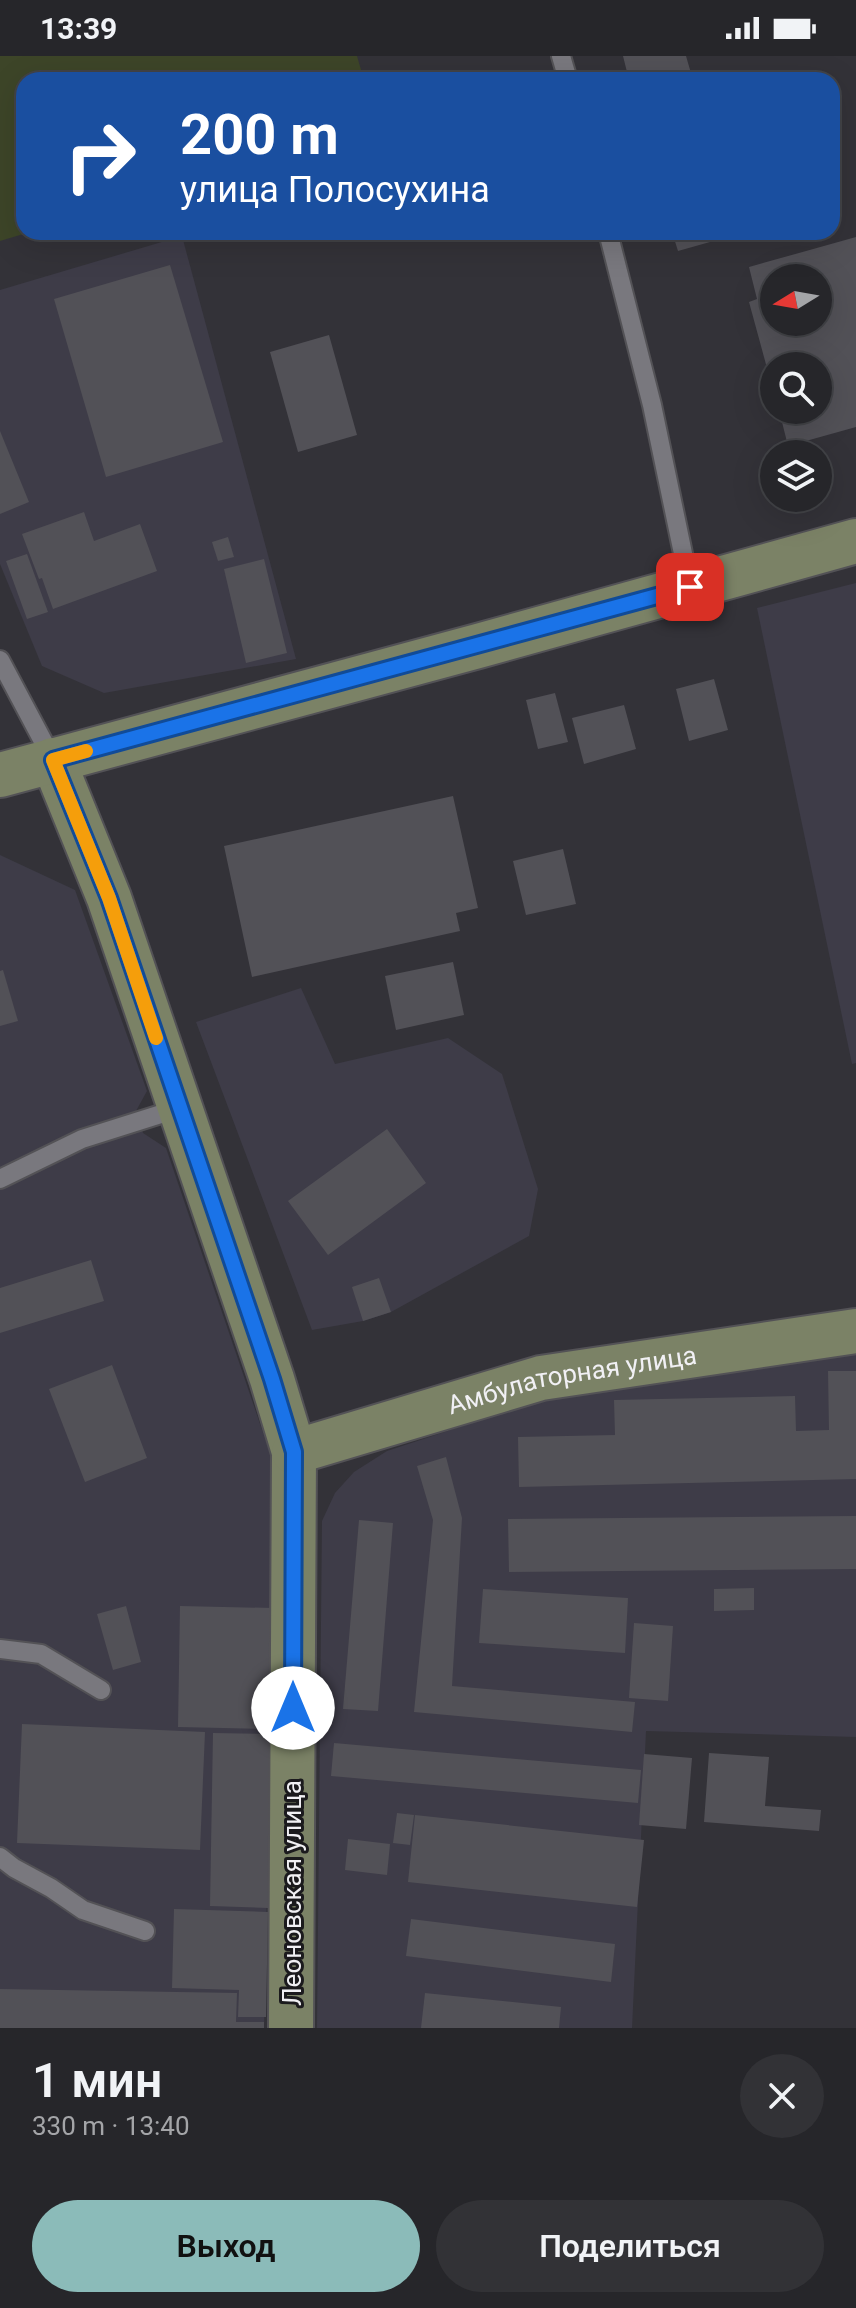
<!DOCTYPE html>
<html lang="ru">
<meta charset="utf-8">
<style>
:root{--surface:#26262a;--page:#323236;--text:#f1f3f6;--muted:#a4a5a8;--line:#424347;--accent:#8bbbb9}
body{margin:0;font-family:Roboto,sans-serif;background:var(--page);color:var(--text);height:100vh;display:flex;flex-direction:column;font-size:30px;white-space:nowrap}
*{box-sizing:border-box;margin:0}
p{font-size:26px;color:var(--muted)}
.icon{flex:none;width:44px;height:44px;fill:none;stroke:currentColor;stroke-width:2;stroke-linecap:round;stroke-linejoin:round}
.map{position:relative;height:1972px;overflow:hidden}
.drawer{display:flex;flex-direction:column;background:var(--surface);flex:1}
.drawer>*{flex:none}
.banner{position:absolute;left:16px;top:16px;width:824px;height:168px;border-radius:24px;box-shadow:0 8px 32px #0002,0 0 0 2px var(--line);background:#1a4fa0;color:#fff;overflow:hidden}
.needle{width:52px;rotate:259deg}
.tools{position:absolute;left:760px;top:208px;display:grid;gap:16px}
.tools a{display:grid;place-items:center;width:72px;height:72px;border-radius:50%;background:var(--surface);box-shadow:0 8px 32px #0002,0 0 0 2px var(--line);font-size:40px}
.pin{position:absolute;display:grid;place-items:center;width:68px;height:68px;color:#fff;margin:-34px;border-radius:16px;box-shadow:0 4px 12px #0006}
.me{position:absolute;width:88px;margin:-44px;rotate:0deg;stroke-linejoin:round;filter:drop-shadow(0 0 6px #0008)}
.turn{display:flex;align-items:center;gap:28px;height:168px;padding:0 32px;font-size:36px}
.turn .icon{width:104px;height:104px;stroke-width:2.5}
.turn b{display:block;font-size:56px;line-height:68px}
.round{display:grid;place-items:center;flex:none;width:84px;height:84px;border-radius:42px;background:var(--page)}
.headline{display:flex;align-items:center;justify-content:space-between;height:136px;padding:0 32px}
h1{font-size:48px;font-weight:600;line-height:60px}
.button{display:flex;gap:16px;margin-top:auto;padding:16px 32px}
.button a{flex:1;height:92px;border-radius:48px;background:var(--accent);color:#111;font-size:32px;font-weight:600;line-height:92px;text-align:center}
.button a+a{background:var(--page);color:var(--text)}
.status{display:flex;justify-content:space-between;align-items:center;height:56px;padding:0 40px;background:var(--surface);direction:ltr}
.status svg{height:22px;fill:currentColor}
.map>svg:first-child{display:block}
.built{fill:#3e3c48}
.green{fill:#3d4528}
.building{fill:#525157;fill-rule:evenodd}
.lines{fill:none;stroke-linecap:round;stroke-linejoin:round}
.lane-casing{stroke:#535256;stroke-width:22}
.secondary-casing{stroke:#535256;stroke-width:48}
.lane{stroke:#79787e;stroke-width:18}
.secondary{stroke:#7b8266;stroke-width:44}
.route-casing{stroke:#114b97;stroke-width:20}
.route{stroke:#1a73e8;stroke-width:14}
.slow{stroke:#f59e0b;stroke-width:14}
.labels{text-anchor:middle;dominant-baseline:central;stroke-width:6;stroke-linejoin:round;paint-order:stroke}
.street-label{font-size:26px;fill:#f1f0f4;stroke:#1b1a1d}
</style>
<div class="status"><b>13:39</b><svg viewBox="0 0 49 12"><path d="M0 12V9h3v3zM5 12V6h3v6zM10 12V3h3v9zM15 12V0h3v12zM26 1h20v11H26zM47 4h2v5h-2z"/></svg></div>
<div class="map">
<svg width="856" height="1972" viewBox="0 0 856 1972">
<rect width="100%" height="100%" fill="#333238"/>
<g class="built">
<path d="M182,180l114,423 -192,34 -62,-27 -42,-102v-274z"/>
<path d="M856,527v480l-4,1 -95,-456z"/>
<path d="M0,799l75,35 72,201 -11,20 7,22 23,15 106,311 1,149 -9,420h-264z"/>
<path d="M301,932l34,76 113,-26 54,36 36,115 -9,47 -138,76 -28,9 -51,9 -116,-308z"/>
<path d="M856,1295v386l-210,-6 -14,297h-315l5,-507 13,-28 19,-21 33,-21 184,-61z"/>
</g>
<path class="green" d="M0,0h357l7,24h-340v152h6l-30,9z"/>
<g class="building">
<path d="M623,0h63l7,24h-64z"/>
<path d="M672,176h70v1l-64,18z"/>
<path d="M856,181v190l-68,19 -9,-36h39v-44h-44l-1,24 -24,-88 8,-3 -8,-32zM774,222h44v44h-44z"/>
<path d="M170,209l53,177 -117,35 -52,-178z"/>
<path d="M329,279l28,100 -59,17 -28,-100z"/>
<path d="M0,375l29,71 -29,12z"/>
<path d="M84,456l10,29 46,-17 17,47 -104,38 -11,-31 -3,1 -17,-45z"/>
<path d="M228,481l6,20 -16,4 -6,-19z"/>
<path d="M27,498l21,58 -21,7 -21,-58z"/>
<path d="M264,503l23,94 -41,10 -22,-94z"/>
<path d="M714,623l14,51 -39,11 -13,-52z"/>
<path d="M555,637l13,49 -30,7 -12,-49z"/>
<path d="M624,649l12,44 -52,15 -12,-46z"/>
<path d="M453,740l25,112 -22,5 4,18 -208,46 -28,-131z"/>
<path d="M563,793l13,55 -50,11 -13,-54z"/>
<path d="M453,906l11,53 -68,15 -11,-54z"/>
<path d="M3,914l15,51 -18,5v-55z"/>
<path d="M387,1073l39,54 -98,72 -40,-54z"/>
<path d="M91,1204l13,41 -104,32v-45z"/>
<path d="M379,1222l12,34 -28,9 -11,-34z"/>
<path d="M112,1309l35,93 -62,24 -36,-93z"/>
<path d="M828,1315h28v108l-337,8 -1,-50 97,-2 -1,-35 181,-4 1,35 33,-1z"/>
<path d="M446,1401l16,61 -10,168 183,16 -3,30 -218,-20 19,-192 -16,-54z"/>
<path d="M856,1460v53l-347,3 -1,-53z"/>
<path d="M359,1464l34,3 -15,188 -35,-2z"/>
<path d="M754,1532v22l-40,1v-22z"/>
<path d="M483,1533l145,9 -3,55 -146,-10z"/>
<path d="M126,1550l15,56 -28,8 -16,-56z"/>
<path d="M180,1550l93,2 -3,121 -92,-2z"/>
<path d="M634,1567l39,3 -5,75 -39,-3z"/>
<path d="M22,1668l183,8 -5,118 -183,-7z"/>
<path d="M213,1677l58,1 -3,174 -58,-2z"/>
<path d="M334,1687l307,27 -3,33 -307,-27z"/>
<path d="M709,1697l60,4 -4,49 56,4 -2,21 -115,-9z"/>
<path d="M644,1698l48,4 -6,71 -47,-4z"/>
<path d="M397,1757l17,2 -4,30 -17,-2z"/>
<path d="M415,1759l229,25 -7,67 -229,-25z"/>
<path d="M348,1783l42,5 -3,31 -42,-5z"/>
<path d="M174,1853l94,3 -2,105h-28l1,-27 -67,-2z"/>
<path d="M411,1863l204,25 -4,38 -205,-26z"/>
<path d="M0,1933l237,4 -1,29h28v6h-264z"/>
<path d="M425,1937l136,14 -2,21h-138z"/>
</g>
<g class="lines">
<defs>
<g id="lane">
<path d="M561,0l7,24"/>
<path d="M608,176l44,173 38,182"/>
<path d="M0,604l53,100"/>
<path d="M0,1123l82,-40 98,-31"/>
<path d="M0,1593l41,5 60,36"/>
<path d="M0,1801l14,11 37,20 32,22 62,21"/>
</g>
<g id="secondary">
<path d="M53,704l56,138 163,481 22,73 -3,576"/>
<path d="M0,719l478,-129 378,-105"/>
<path id="s1" d="M294,1396l247,-74 315,-47"/>
</g>
</defs>
<use href="#lane" class="lane-casing"/>
<use href="#secondary" class="secondary-casing"/>
<use href="#lane" class="lane"/>
<use href="#secondary" class="secondary"/>
</g>
<g class="lines">
<defs>
<path id="route" d="M293,1652l1,-256 -22,-73 -163,-481 -56,-138 637,-173"/>
</defs>
<use href="#route" class="route-casing"/>
<use href="#route" class="route"/>
<path class="slow" d="M86,695l-33,9 56,138 47,140"/>
</g>
<g class="labels">
<g class="street-label">
<text stroke="none"><textPath href="#s1" startOffset="288">Амбулаторная улица</textPath></text>
<text transform="translate(292 1837) rotate(-90)">Леоновская улица</text>
</g>
</g>
</svg>
<div class="tools">
<a><svg class="needle" viewBox="-14 -14 28 28"><path d="M0-13l5 13h-10z" fill="#e53935"/><path d="M0 13l5-13h-10z" fill="#a4a5a8"/></svg></a>
<a><svg class="icon" aria-label="search" viewBox="0 0 24 24"><circle cx="10" cy="10" r="6"/><path d="M15 15l6 6"/></svg></a>
<a><svg class="icon" aria-label="layers" viewBox="0 0 24 24"><path d="M12 4l9 5-9 5-9-5zM3 14l9 5 9-5"/></svg></a>
</div>
<div class="pin" style="left:690px;top:531px;background:#d93025"><svg class="icon" aria-label="arrive" viewBox="0 0 24 24"><path d="M6 21V4h12l-3 4 3 4H6"/></svg></div>
<svg class="me" style="left:293px;top:1652px" viewBox="-20 -20 40 40"><circle r="19" fill="#fff"/><path d="M0-13L10 11 0 6-10 11z" fill="#1a73e8"/></svg>
<div class="banner">
<div class="turn"><svg class="icon" aria-label="right" viewBox="0 0 24 24"><path d="M7 20v-9h11M14 6l5 5-5 5"/></svg><div><b>200 m</b>улица Полосухина</div></div>
</div>
</div>
<section class="drawer">
<div class="headline"><div><h1>1 мин</h1><p>330 m · 13:40</p></div><a class="round"><svg class="icon" aria-label="close" viewBox="0 0 24 24"><path d="M6 6l12 12M18 6L6 18"/></svg></a></div>
<div class="button"><a>Выход</a><a>Поделиться</a></div>
</section>
